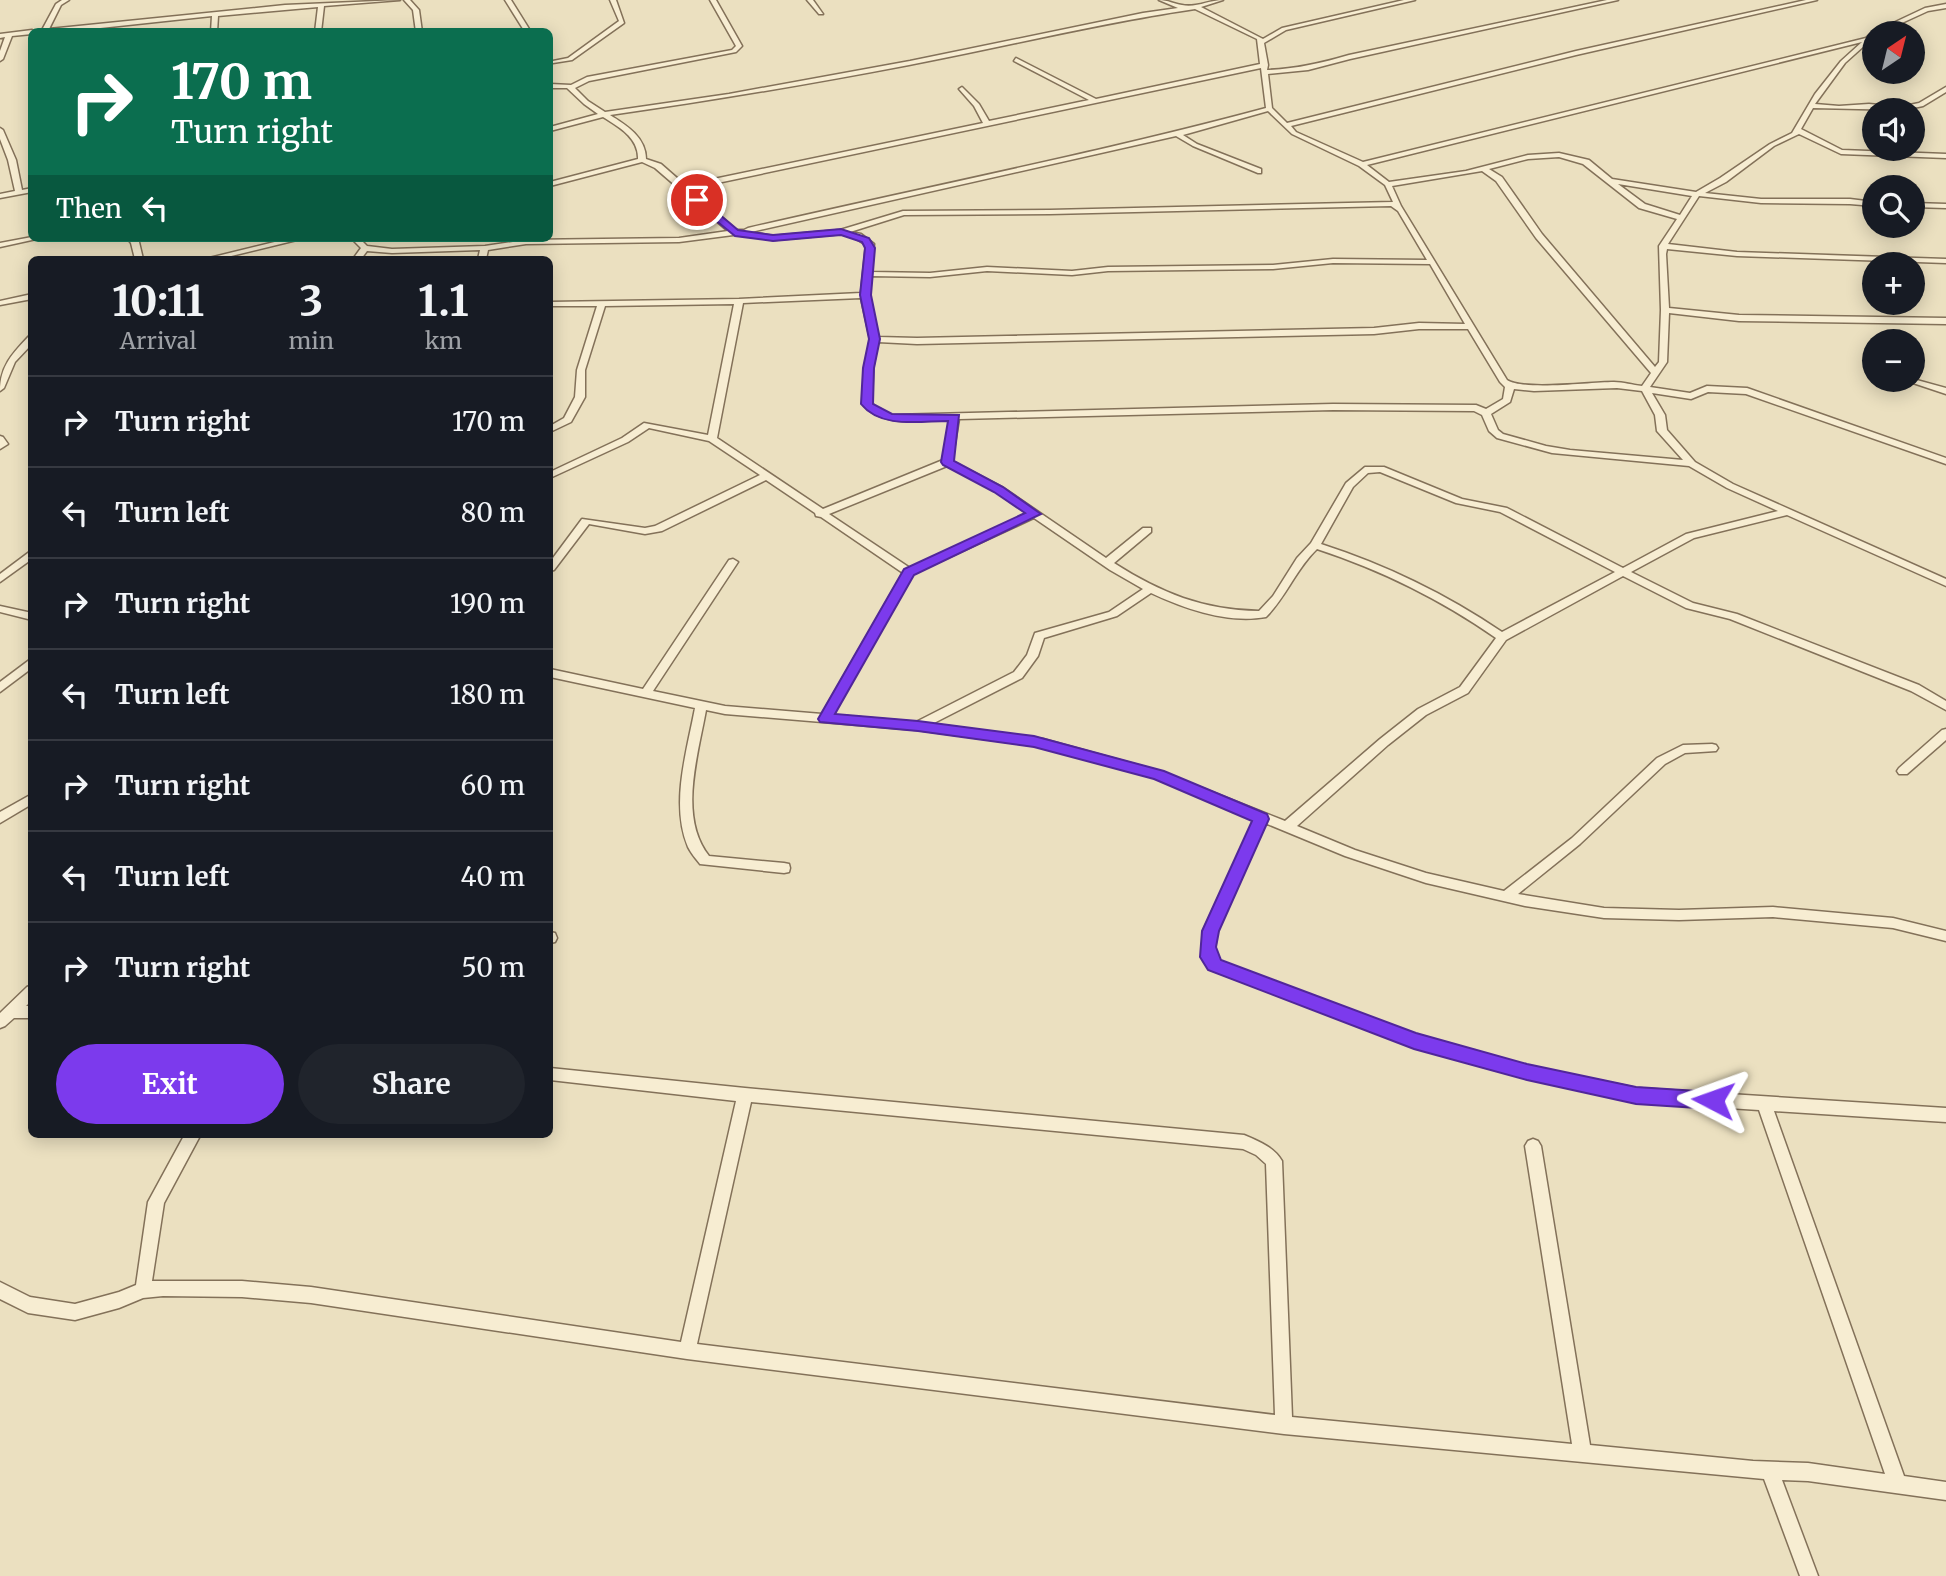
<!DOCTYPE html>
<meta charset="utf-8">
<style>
:root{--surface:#171b24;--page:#20242c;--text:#f1f3f6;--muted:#9ea1a6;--line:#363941;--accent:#7c3aed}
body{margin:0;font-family:Merriweather,serif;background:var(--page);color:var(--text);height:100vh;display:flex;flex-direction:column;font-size:26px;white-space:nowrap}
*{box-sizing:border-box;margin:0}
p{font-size:23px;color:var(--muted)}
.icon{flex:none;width:38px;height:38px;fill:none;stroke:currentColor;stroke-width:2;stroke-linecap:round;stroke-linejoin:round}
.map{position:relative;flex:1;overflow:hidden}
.drawer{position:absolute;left:28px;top:256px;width:525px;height:882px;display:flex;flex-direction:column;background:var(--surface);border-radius:10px;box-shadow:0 4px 18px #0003}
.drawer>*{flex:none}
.banner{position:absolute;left:28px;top:28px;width:525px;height:214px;border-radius:10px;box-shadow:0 4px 18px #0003;background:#0b6e4f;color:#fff;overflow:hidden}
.needle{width:46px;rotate:35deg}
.buttons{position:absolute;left:1862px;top:21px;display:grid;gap:14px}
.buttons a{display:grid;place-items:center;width:63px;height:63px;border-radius:50%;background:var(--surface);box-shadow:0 4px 18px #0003;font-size:35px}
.pin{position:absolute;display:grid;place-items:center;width:60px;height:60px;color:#fff;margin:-30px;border:4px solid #fff;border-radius:50%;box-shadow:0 2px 7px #0007}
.me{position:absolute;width:77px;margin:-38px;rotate:274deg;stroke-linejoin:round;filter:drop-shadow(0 0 5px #0008)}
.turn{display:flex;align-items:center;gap:24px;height:147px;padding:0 28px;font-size:32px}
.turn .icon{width:91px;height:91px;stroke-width:2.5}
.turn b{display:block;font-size:49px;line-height:60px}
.then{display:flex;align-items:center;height:66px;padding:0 28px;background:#0003;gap:14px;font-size:26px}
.eta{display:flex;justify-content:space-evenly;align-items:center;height:119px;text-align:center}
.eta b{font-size:42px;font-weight:700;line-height:49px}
.button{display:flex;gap:14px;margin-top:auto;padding:14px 28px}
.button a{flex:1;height:80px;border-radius:42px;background:var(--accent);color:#fff;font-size:28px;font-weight:700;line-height:80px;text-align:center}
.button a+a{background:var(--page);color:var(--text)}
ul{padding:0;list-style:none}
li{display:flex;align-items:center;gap:21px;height:91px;padding:0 28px;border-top:2px solid var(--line)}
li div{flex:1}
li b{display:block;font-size:26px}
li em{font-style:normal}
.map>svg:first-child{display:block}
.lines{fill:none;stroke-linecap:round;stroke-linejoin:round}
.minor-casing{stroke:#837159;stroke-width:3}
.minor{fill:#f7edd2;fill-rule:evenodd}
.route{fill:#7c3aed;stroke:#51269a;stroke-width:2}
</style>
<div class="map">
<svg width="1946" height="1576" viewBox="0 0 1946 1576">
<rect width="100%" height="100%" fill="#ebe0c0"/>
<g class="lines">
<defs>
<g id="minor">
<path d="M62,0h7l-8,5 -12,24 236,-24 115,-5 -76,6 -3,26h-6l3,-25 -100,9 -1,16h-6l1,-16 -149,16h-25l4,-2 14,-26z"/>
<path d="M404,0h6l9,10 3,22h-6l-3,-22z"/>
<path d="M505,0h6l20,32h-6z"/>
<path d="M610,0h6l8,23 -52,37 -19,3v-2l15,-3 51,-37z"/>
<path d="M710,0h6l26,46 -6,6 -147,29 -14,7 13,13 17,11 124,-18 181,-33 233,-48 35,-5 -19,-8c9,0 15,4 23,5 14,3 27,-5 41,-5l-22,7 62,32 19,-11 122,-28h11l-129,30 -22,13 4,22 -1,5c29,-1 55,-7 82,-15l258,-55h11l-268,59 -42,11 -40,4 4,34 15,15 289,-72 230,-51h11l-241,55 -285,71 5,6 67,30 503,-124 6,-5 53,-25 21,-4v4l-18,3 -48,22h-6v4l-29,26 -30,41 24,2 30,-2 31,3 19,-4 27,-16v5l-23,14 -19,4 -91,-2 -12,21 41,21 104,4v4l-105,-4 -42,-20 -25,12 -48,36 -21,11 56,6h89l24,3v4l-24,-2 -89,-1 -62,-7 -31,48 69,8 209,7v4l-209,-7 -70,-7 -1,5 3,54 70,7 207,3v6l-207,-3 -70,-8 -2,49 -17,25 40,6 17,-7 40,2 199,70v6l-200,-70 -38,-2 -17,7 -39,-6 13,22 2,15 28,32 38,22 213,95v7l-159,-71 -93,23 -63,34 62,31 44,11 182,71 27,16v9l-35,-19 -181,-72 -44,-11 -63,-32 -117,64 -38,53 -42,22 -38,30 -91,81 58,24 71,23 78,18 68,-53 85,-80 26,-13 29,-1 4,1 2,3 -2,3 -31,2 -20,11 -85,80 -62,50 86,14 75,2 94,-3 120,11 53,13v10l-53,-13 -120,-11 -94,3 -75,-2 -79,-12 -99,-23 -81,-27 -80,-33 -48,108 -2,18 4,12 196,74 112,31 109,22 310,20v14l-172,-11 130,365 42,6v18l-138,-19 -26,-1 36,96h-18l-36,-97 -480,-45 -597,-75 -376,-56 -69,-6 -79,-1 -20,2 -24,10 -44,12 -47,-7 -28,-14v-17l30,15 45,7 44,-12 17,-7 12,-83 37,-68h16l-37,69 -12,78h90l69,6 370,55 55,-241 -186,-21v-12l195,20 499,47c14,6 30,12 38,26l10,256 280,27 -47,-298 3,-5 5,-2 5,2 3,5 49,299 163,16 55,2 77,11 -126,-364 -123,-8 -109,-24 -113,-31 -205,-78 -7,-16 1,-22 52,-112 -100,-41 -112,-31 -125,-17 -193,-16 -19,-4c-8,45 -28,107 3,146l75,7 5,1 1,4 -1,4 -5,1 -84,-9c-4,-5 -9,-11 -12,-17 -18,-43 -1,-96 7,-139l-145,-31v-8l93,20 86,-129 4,-1 5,3 -85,129 72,15 97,8 81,-141 -82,-56 -5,-1 -1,-3 -49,-33 -104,51 -17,3 -56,-10 -35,46 -4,1v-9l32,-43 63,9 10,-2 105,-51 -51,-34 -60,-13 -21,14 -78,36v-6l72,-34 22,-15 64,12 26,-131 -129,2 -20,64v27l-14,25 -21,10v-6l14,-8 11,-21 2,-27 20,-64h-47v-4l189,-3 122,-6 5,-48 -11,-7 -14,-4 -68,6 -32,-6 -62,8 -153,2 -38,6 -2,9h-8l2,-9 -88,3 -25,-2 -6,8h-8l8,-11 -10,-10h8l8,8 25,3 93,-3 41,-6 153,-2 49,-7 -73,-63 -13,-6 -92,24v-4l88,-23c1,-21 -19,-32 -35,-42l-53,14v-4l48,-13 -14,-10 -17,-16h-17v-4l21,1 16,-8 145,-27 4,-4zM1195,9l62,30 3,25 -164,35 -80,-41 -2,3 75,39 -100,21 -10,-17 -17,-17 -3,2 15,17 9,17 -298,62 -24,-21 -15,-5c0,-22 -20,-34 -36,-44 100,-14 199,-31 299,-50 95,-18 190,-42 286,-56zM1862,42l-21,19 -26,33 -23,39 -22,11 -50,34 -24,14 -84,-13 -23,-19 -30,-7 -31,2 -62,16 -77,11 -22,-17zM1261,68l5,40c-171,46 -346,80 -518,120l-4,2h-8l-47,-41zM1268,111l24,23 67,32 26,19 8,17 -343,8 -147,1 -63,19 -67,6 -22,-4 425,-96 17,10 65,27h3v-4l-64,-25 -14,-9zM1559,157l24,7 56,44 38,11 -18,27 2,64 -2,52 -4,5 -113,-133 -40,-57 -13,-8 39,-10zM1482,171l14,10 40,57 115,135 -9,13c-9,-1 -19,-4 -28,-4 -23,0 -90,9 -107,-2l-106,-174 -9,-20zM1618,184l74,12 -12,19 -35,-11zM1391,206l7,5 29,49 -94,-1 -60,6 -165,2 -36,4 -85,-4 -57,6 -59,-1 3,-28 -13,-10 -11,-2 54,-17 146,-1zM1333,263l97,1 35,60 -46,-1 -45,5 -457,10 -39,-1 -9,-42 2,-19 59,1 57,-6 85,4 36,-4 165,-2zM861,298l9,41 -5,29 -1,38c22,22 58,14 86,13l-7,41 -120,49 -106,-71 26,-135zM1419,329h49l32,53 5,5 -2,12 -17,10 -10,-4 -143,-1 -441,11 -16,-7 -4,-5 1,-35 5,-26 39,2 457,-10zM1617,388l25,3 13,24 2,16 26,29 -113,-10 -24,-4 -43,-12 -5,-4 -7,-16 19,-12 4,-13 20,2zM1333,410l141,1 8,4 7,16 8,7 55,15 137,13 38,22 51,23 -92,23 -63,34 -116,-60 -45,-9 -78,-32h-19l-19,16 -35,60 -14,15 -24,38 -14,15c-56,-1 -98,-18 -145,-48l37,-31v-4h-8l-37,30 -104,-71 -50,-26 7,-42zM947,466l49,25 32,23 -118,54 -81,-54zM1380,472l76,31 44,9 115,60 -113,60c-56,-38 -116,-67 -181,-88l32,-57 15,-14zM1034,518l76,52 33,19 -34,23 -74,21 -8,22 -13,17 -98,50 -83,-7 80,-141zM1317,549c64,21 123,50 179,89l-36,49 -42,22 -38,30 -95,82 -126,-50 -116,-32 -111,-15 90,-46 16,-22 6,-18 73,-22 34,-23c34,16 77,31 115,24 20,-20 30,-48 51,-68zM751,1102l492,47 13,6 10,9 9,251 -578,-71z"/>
<path d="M807,0h6l10,14h-4z"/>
<path d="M32,30l3,2h-3v2l-20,2 -9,23 -3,2v-10l5,-14 -5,1v-4z"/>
<path d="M0,128l3,2 13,30 6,30 10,-2v4l-32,6v-4l15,-3 -7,-31 -8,-21z"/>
<path d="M1913,203l33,1v4l-33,-1z"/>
<path d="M32,237l9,1 -41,9v-4z"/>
<path d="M127,238h8l4,4 4,17h-8l-4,-16z"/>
<path d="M291,238h14l-86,21h-14z"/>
<path d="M32,294v5l-32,6v-4z"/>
<path d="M29,336h3v8l-17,18 -11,26 -4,3c0,-25 13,-38 29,-55z"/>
<path d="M1913,379l33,9v6l-42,-14z"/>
<path d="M0,436l3,1 5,7 -8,5z"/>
<path d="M32,550v9l-32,23v-8z"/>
<path d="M0,606l32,7v7l-32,-8z"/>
<path d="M32,658v10l-32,24v-10z"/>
<path d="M1946,729v11l-39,34h-8l-2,-3 2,-3 43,-38z"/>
<path d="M32,794v10l-32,19v-11z"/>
<path d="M550,932l5,1 2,5 -2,4 -5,1z"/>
<path d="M32,985v15l-6,6h6v12h-18l-9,8 -5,2v-15l27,-26z"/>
</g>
</defs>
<use href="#minor" class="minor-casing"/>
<use href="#minor" class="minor"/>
</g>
<path class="route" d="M693,198h7l38,32 35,5 68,-6 28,9 6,10 -4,47 9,44 -6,29 -1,36 19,10 67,1 -5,46 49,26 38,27 -127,61 -79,139 83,7 116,15 130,35 103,43 2,5 -50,112 -3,16 5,13 195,73 111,31 109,23 77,5 6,2 3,6 -3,6 -6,3 -77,-5 -109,-24 -113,-31 -206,-79 -8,-13 2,-26 50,-110 -98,-42 -120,-32 -116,-16 -98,-9 -2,-3 86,-150 121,-56 -31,-21 -51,-27 -2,-3 7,-41c-28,0 -67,8 -87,-17l2,-36 6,-29 -9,-44 5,-47 -3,-6 -21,-7 -68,6 -38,-5 -42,-34z"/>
</svg>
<div class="buttons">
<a><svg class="needle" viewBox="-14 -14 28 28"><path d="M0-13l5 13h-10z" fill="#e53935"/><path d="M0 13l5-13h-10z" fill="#9ea1a6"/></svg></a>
<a><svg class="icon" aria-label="sound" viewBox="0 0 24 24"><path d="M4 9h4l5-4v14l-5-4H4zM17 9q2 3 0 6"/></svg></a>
<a><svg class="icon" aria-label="search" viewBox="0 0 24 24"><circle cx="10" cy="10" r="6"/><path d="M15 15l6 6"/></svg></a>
<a>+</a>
<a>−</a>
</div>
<div class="pin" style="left:697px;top:200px;background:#d93025"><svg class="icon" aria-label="arrive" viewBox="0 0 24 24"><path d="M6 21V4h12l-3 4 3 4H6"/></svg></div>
<svg class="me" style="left:1713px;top:1100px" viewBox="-20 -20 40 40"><path d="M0-17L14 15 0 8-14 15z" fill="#7c3aed" stroke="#fff" stroke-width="4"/></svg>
<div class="banner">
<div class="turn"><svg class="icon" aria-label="right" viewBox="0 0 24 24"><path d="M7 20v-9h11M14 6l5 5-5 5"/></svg><div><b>170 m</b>Turn right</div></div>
<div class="then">Then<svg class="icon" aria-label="left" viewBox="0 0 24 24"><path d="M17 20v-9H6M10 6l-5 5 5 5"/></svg></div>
</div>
<section class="drawer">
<div class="eta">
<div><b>10:11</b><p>Arrival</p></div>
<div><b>3</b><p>min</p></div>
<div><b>1.1</b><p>km</p></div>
</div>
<ul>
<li><svg class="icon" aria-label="right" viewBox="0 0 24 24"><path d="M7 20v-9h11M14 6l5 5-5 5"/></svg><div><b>Turn right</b></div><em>170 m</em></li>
<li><svg class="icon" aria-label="left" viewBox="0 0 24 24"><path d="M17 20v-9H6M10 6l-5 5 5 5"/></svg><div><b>Turn left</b></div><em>80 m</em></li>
<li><svg class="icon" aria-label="right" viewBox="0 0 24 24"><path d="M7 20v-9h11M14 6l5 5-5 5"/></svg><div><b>Turn right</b></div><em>190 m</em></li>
<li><svg class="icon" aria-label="left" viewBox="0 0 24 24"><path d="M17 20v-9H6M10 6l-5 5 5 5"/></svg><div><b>Turn left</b></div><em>180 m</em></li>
<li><svg class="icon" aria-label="right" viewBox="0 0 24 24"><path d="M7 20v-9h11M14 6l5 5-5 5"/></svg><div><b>Turn right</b></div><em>60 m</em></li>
<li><svg class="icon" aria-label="left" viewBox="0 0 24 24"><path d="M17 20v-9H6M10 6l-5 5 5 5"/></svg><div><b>Turn left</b></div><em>40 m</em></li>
<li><svg class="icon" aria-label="right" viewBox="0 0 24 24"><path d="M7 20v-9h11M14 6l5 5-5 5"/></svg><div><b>Turn right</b></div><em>50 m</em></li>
</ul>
<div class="button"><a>Exit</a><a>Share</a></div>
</section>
</div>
